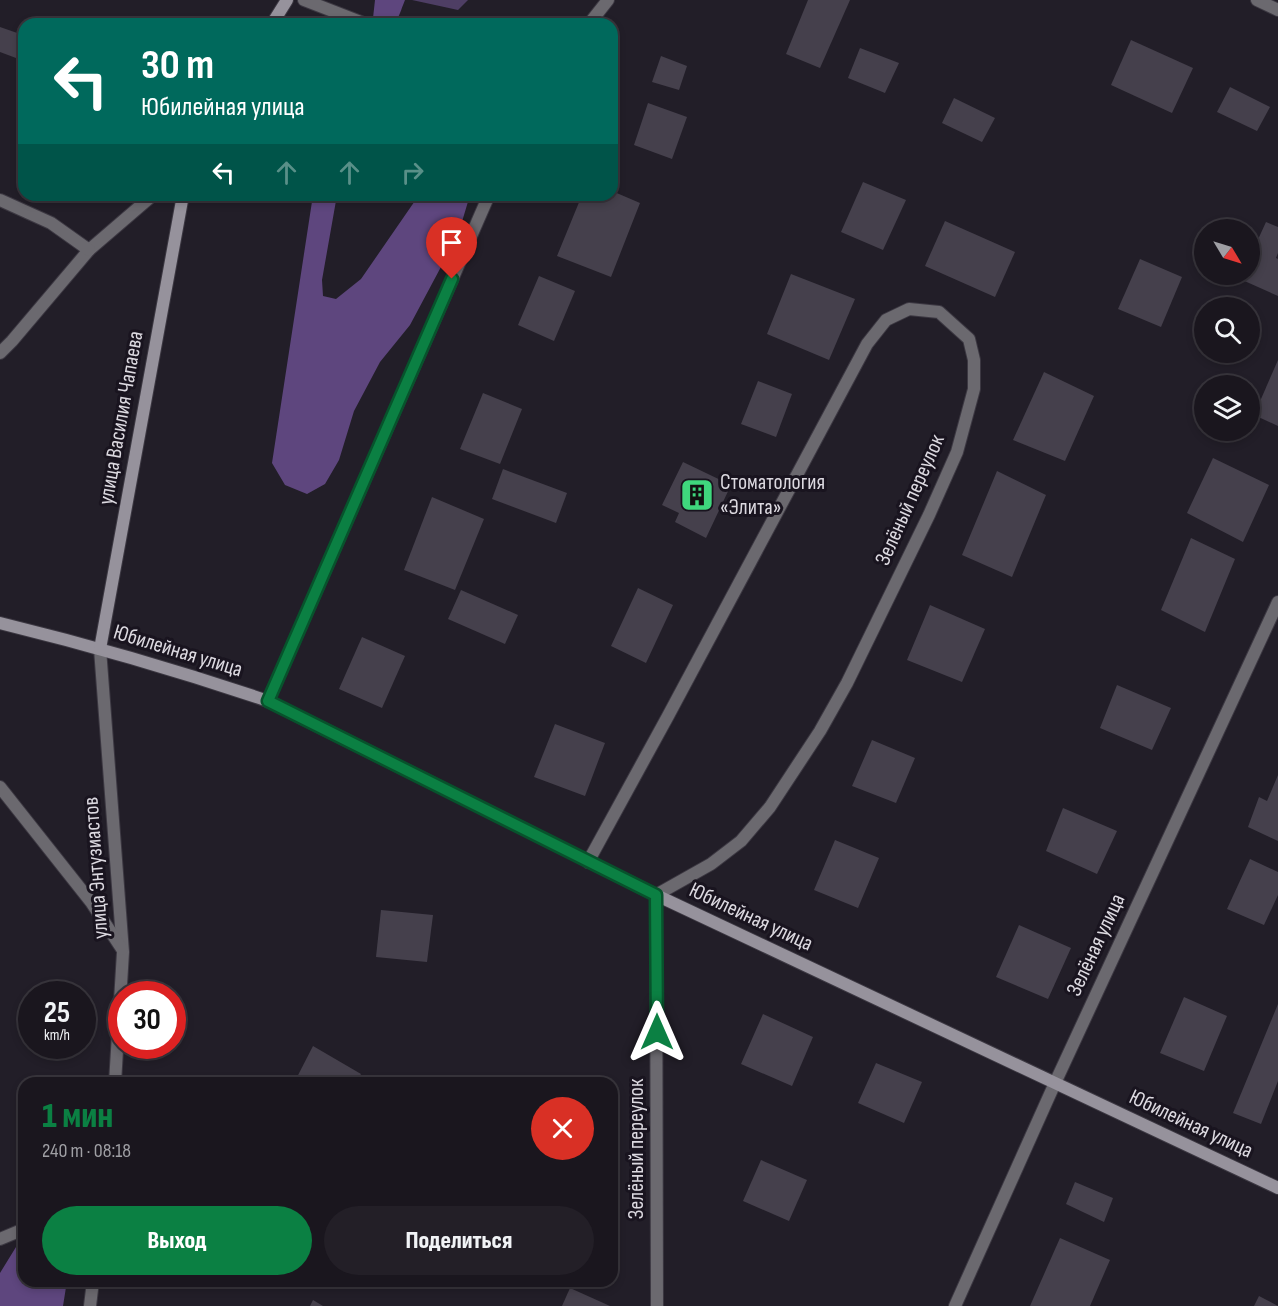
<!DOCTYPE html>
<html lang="ru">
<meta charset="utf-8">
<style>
:root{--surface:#1a161e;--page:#231f27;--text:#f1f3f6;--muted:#9f9fa4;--line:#38353c;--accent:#0b8043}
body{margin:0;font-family:"Sofia Sans Condensed",sans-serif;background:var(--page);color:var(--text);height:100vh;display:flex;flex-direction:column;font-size:22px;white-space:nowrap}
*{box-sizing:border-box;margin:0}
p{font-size:20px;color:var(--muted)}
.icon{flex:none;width:33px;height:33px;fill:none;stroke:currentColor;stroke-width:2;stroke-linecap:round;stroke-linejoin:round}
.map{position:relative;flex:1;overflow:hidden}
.panel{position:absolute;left:18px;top:1077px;width:600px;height:210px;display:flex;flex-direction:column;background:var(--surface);border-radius:18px;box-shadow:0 3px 9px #0003,0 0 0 2px var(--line)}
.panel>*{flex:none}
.banner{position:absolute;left:18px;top:18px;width:600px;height:183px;border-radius:18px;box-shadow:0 3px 9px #0003,0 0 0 2px var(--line);background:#00695c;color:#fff;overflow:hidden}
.needle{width:39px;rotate:128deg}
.buttons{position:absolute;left:1194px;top:219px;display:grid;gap:12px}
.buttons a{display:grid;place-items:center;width:66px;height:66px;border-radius:50%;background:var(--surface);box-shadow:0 3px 9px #0003,0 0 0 2px var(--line);font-size:30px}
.speed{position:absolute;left:18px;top:981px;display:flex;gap:12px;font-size:30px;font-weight:700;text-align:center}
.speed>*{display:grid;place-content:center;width:78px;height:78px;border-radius:50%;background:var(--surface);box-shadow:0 3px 9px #0003,0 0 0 2px var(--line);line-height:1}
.speed small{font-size:15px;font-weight:400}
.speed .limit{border:9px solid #d22;background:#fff;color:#111}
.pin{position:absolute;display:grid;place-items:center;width:51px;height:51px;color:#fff;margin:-62px -26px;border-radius:50% 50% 50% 0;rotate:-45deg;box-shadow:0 0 6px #0007}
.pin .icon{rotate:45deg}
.me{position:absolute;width:66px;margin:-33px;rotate:0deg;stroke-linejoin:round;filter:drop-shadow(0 0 4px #0008)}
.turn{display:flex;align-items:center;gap:21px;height:126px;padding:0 24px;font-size:27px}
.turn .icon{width:78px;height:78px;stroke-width:2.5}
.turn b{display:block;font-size:42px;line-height:51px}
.lanes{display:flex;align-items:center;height:57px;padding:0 24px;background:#0003;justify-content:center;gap:30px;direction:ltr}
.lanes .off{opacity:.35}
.round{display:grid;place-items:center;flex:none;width:63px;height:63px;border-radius:32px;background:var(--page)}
.summary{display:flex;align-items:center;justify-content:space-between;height:102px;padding:0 24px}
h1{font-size:36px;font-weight:800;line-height:45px;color:var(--accent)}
.primary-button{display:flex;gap:12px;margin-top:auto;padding:12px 24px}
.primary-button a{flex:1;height:69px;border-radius:36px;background:var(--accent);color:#fff;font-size:24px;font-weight:800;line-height:69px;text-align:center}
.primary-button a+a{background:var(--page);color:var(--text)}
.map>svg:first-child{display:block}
.green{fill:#4e3e64}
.forest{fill:#5e467e}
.building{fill:#45404c}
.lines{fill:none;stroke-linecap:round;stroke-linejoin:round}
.lane-casing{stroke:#3c3842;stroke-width:14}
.street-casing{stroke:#3c3842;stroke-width:14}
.secondary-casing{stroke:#3c3842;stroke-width:14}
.lane{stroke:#6b696f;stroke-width:12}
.street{stroke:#6b696f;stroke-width:12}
.secondary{stroke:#96929c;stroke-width:12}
.route-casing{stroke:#07532c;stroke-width:15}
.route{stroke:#0b8043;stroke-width:10}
.labels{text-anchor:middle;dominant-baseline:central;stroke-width:6;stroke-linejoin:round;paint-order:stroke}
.street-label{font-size:22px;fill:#dcd9e0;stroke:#19141f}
.poi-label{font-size:22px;fill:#dcd9e0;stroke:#19141f;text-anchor:start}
</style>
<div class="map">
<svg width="1278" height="1306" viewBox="0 0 1278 1306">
<rect width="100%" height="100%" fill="#221e28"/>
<path class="green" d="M412,0h56l-10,10z"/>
<g class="forest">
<path d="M375,0h30c-9,22 -5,24 -30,24l-2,-6z"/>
<path d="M313,195h24l-15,85 1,16 13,3 25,-20 58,-84h51l-12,40 -48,90 -30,37 -26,49 -15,49 -14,24 -18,10 -22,-9 -13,-22z"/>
<path d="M24,1242v39h43l-4,25h-63v-33l16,-26z"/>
</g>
<g class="building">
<path d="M808,0h42l-30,68 -34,-14z"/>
<path d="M0,27l23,8 -7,23 -16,-6z"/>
<path d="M1131,40l62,28 -21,45 -61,-28z"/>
<path d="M860,48l39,15 -14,30 -37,-15z"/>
<path d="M661,56l26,10 -8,24 -27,-8z"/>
<path d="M1230,87l40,20 -13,24 -40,-19z"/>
<path d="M954,98l41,20 -13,24 -40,-19z"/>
<path d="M648,103l39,14 -15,42 -38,-14z"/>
<path d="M863,182l43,18 -23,50 -42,-18z"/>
<path d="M612,191l28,12 -29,74 -54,-21 25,-61h30z"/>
<path d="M945,221l70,31 -20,45 -70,-31z"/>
<path d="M1266,222l12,5v26l-2,5 2,1v37l-38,-17 2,-5h8v-17z"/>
<path d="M1140,259l42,18 -21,50 -43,-18z"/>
<path d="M791,274l64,25 -26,61 -62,-26z"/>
<path d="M539,276l36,15 -21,50 -36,-16z"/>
<path d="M1278,360v66l-24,-11z"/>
<path d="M1044,372l50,24 -29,65 -52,-21z"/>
<path d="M758,381l34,13 -16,43 -35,-13z"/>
<path d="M483,393l39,16 -22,55 -40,-15z"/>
<path d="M1213,458l56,27 -26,57 -56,-29z"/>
<path d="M683,462l48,23 -25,53 -31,-16 4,-9 -17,-8z"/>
<path d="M503,469l64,24 -11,30 -64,-24z"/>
<path d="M997,471l49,24 -34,82 -50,-22z"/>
<path d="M432,497l52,22 -29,71 -51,-20z"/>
<path d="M1191,538l44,21 -30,73 -44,-22z"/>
<path d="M638,588l35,17 -27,58 -35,-17z"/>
<path d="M461,590l57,25 -13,29 -57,-25z"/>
<path d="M930,605l55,24 -23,53 -55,-22z"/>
<path d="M362,637l43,19 -23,52 -43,-19z"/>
<path d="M1117,685l54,23 -19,42 -52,-22z"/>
<path d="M555,724l50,19 -20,53 -51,-19z"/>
<path d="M872,740l43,18 -19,45 -44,-17z"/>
<path d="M1278,775v66l-30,-14 11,-30 8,4z"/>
<path d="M1063,808l54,23 -20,43 -51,-23z"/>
<path d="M835,840l44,18 -21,50 -44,-18z"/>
<path d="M1250,859l28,13v23l-14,30 -37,-16z"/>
<path d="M381,910l52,5 -6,47 -51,-5z"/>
<path d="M1019,925l52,23 -23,51 -52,-22z"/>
<path d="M1184,997l43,19 -23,55 -44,-18z"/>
<path d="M1278,1004v77l-17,43 -28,-11z"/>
<path d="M763,1014l50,23 -21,49 -51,-22z"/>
<path d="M313,1046l48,28 -5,9h-62z"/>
<path d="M876,1063l46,19 -18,41 -46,-20z"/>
<path d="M761,1160l46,20 -18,41 -46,-20z"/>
<path d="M1075,1182l38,16 -9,24 -38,-18z"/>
<path d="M1060,1238l50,22 -20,46h-60z"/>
<path d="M570,1288l40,18h-48z"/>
<path d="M1259,1296l19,10h-24z"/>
<path d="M313,1300l10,6h-13z"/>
</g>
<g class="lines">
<defs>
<g id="lane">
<path d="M304,0l62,24"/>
<path d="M0,353l12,-12 77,-91 64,-55"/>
</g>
<g id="street">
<path d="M1257,0l21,10"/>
<path d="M589,24l19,-24"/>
<path d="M0,200l51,23 38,27"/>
<path d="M100,649l23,303 -8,131"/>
<path d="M268,701l221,-506"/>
<path d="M0,787l91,115 31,47"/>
<path d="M588,862l80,-146 199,-372 19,-24 23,-11 30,3 30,27 5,21v29l-17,63 -28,63 -82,168 -27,48 -50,76 -29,34 -30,23 -55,31 1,411"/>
<path d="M0,1239l24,-10"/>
<path d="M90,1306l3,-25"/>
<path d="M955,1306l100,-223 223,-481"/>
</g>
<g id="secondary">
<path d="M272,24l15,-24"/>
<path d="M0,623c90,22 180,48 268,78l388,194 622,293"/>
<path d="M100,649l83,-454"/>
</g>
</defs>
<use href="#lane" class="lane-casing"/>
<use href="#street" class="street-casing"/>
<use href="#secondary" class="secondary-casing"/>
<use href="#lane" class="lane"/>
<use href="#street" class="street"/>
<use href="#secondary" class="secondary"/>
</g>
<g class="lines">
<defs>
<path id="route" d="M452,279l-184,422 388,194 1,137"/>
</defs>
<use href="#route" class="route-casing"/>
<use href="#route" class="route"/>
</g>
<defs>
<symbol id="building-square" viewBox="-11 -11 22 22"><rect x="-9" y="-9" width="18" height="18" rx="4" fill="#3fd77d" stroke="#19141f"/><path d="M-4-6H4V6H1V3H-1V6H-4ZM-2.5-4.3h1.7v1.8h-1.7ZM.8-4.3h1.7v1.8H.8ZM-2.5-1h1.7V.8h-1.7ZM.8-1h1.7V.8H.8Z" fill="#111"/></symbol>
</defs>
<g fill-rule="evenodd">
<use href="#building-square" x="678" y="476" width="38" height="38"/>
</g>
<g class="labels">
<g class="street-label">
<text transform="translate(121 418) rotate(-80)">улица Василия Чапаева</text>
<text transform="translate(910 500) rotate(-66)">Зелёный переулок</text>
<text transform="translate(178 651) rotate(17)">Юбилейная улица</text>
<text transform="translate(96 868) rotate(-94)">улица Энтузиастов</text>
<text transform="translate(751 917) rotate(25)">Юбилейная улица</text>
<text transform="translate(1096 945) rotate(-65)">Зелёная улица</text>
<text transform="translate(1191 1124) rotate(25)">Юбилейная улица</text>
<text transform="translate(636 1149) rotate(-90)">Зелёный переулок</text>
</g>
<g class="poi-label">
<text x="720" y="482">Стоматология<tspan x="720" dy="25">«Элита»</tspan></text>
</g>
</g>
</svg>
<div class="buttons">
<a><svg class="needle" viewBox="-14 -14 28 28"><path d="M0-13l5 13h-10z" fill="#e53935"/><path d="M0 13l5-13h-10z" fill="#9f9fa4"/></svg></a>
<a><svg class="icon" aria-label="search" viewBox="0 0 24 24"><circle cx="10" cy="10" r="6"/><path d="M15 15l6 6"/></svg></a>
<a><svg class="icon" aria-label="layers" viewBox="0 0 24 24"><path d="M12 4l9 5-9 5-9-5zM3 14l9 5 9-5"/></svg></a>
</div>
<div class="speed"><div>25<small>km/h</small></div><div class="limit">30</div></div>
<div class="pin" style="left:452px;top:279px;background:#d93025"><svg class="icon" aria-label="arrive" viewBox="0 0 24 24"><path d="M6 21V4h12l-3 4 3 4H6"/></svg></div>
<svg class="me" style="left:657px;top:1032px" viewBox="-20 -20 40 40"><path d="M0-17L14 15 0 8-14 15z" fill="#0b8043" stroke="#fff" stroke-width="4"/></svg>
<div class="banner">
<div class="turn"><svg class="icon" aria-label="left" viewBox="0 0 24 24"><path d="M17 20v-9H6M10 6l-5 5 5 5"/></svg><div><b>30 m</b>Юбилейная улица</div></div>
<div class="lanes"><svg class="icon" aria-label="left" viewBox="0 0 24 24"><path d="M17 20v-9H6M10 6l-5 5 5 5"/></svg><svg class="icon off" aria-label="ahead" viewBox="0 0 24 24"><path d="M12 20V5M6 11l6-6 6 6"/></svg><svg class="icon off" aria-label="ahead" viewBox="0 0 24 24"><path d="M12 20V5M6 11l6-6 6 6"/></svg><svg class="icon off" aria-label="right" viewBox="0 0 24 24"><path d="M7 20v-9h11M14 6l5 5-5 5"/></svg></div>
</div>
<section class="panel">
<div class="summary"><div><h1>1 мин</h1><p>240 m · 08:18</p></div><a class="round" style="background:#d93025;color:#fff"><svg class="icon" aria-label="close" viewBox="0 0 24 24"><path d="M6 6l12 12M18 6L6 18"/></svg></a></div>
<div class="primary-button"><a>Выход</a><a>Поделиться</a></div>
</section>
</div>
